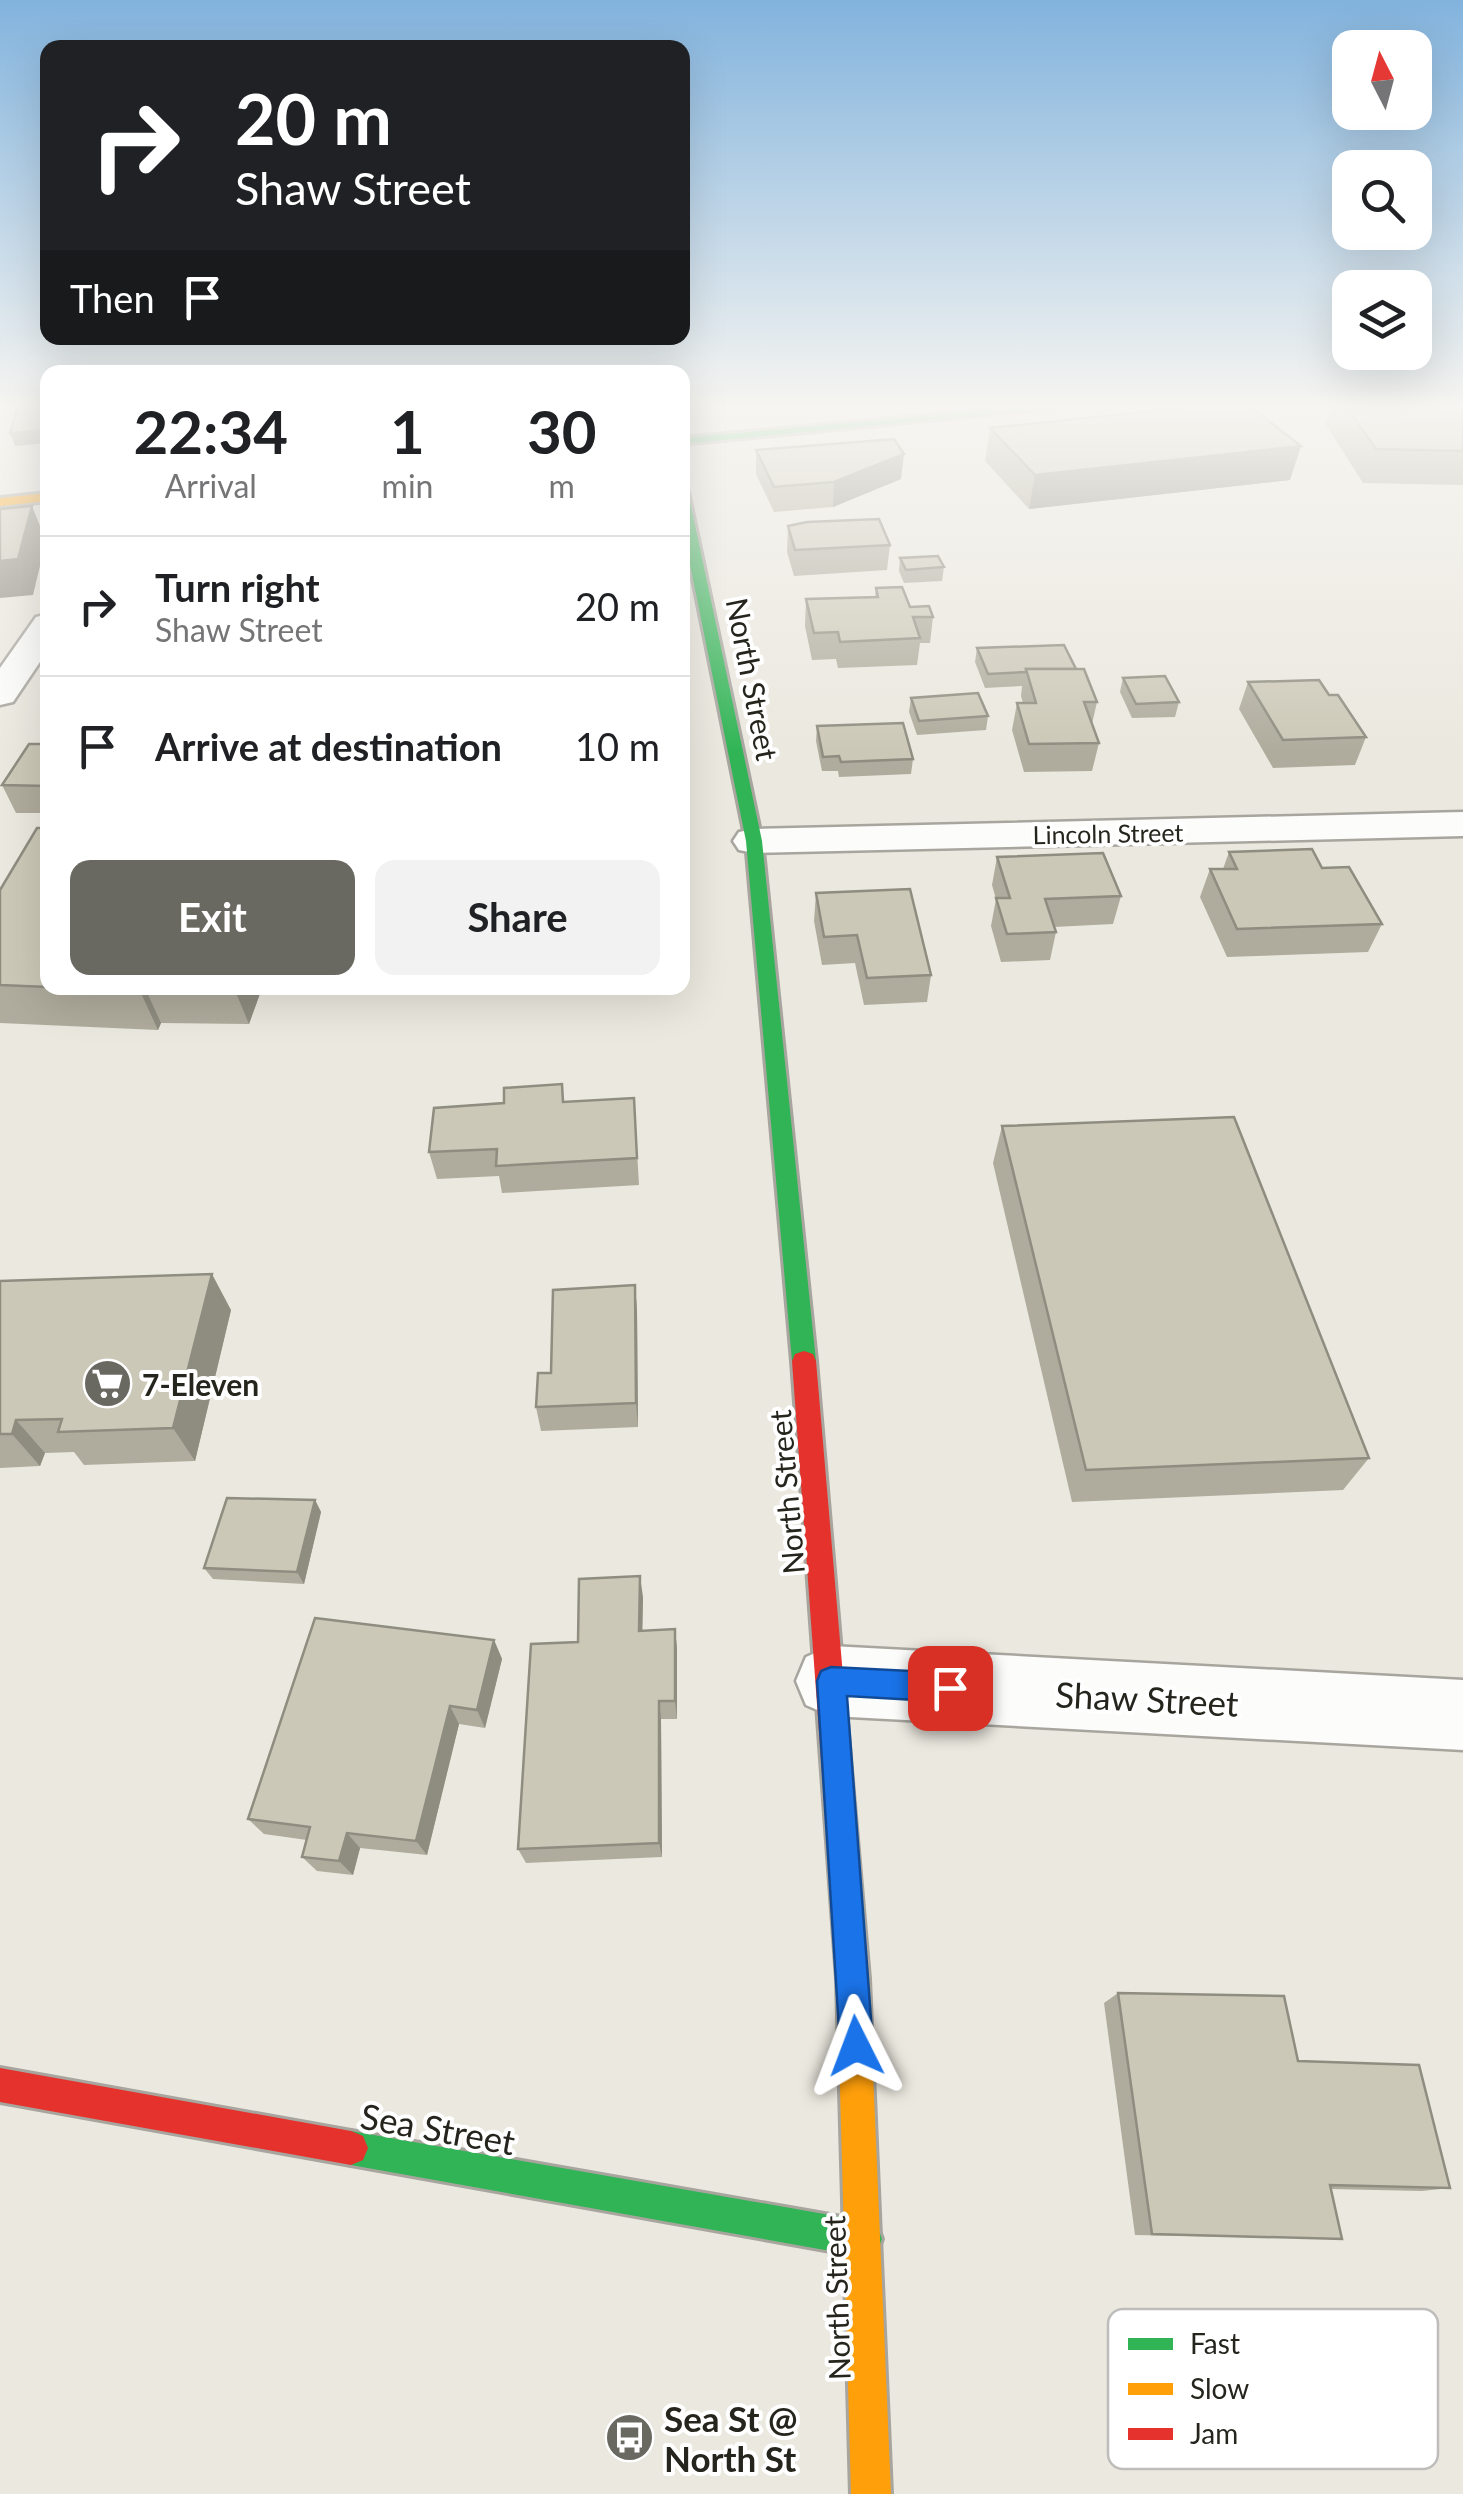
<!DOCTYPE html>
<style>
:root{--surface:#fff;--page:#f2f2f2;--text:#202124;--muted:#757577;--line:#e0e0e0;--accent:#6a6961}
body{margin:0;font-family:Lato,sans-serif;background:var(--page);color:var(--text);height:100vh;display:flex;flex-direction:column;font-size:38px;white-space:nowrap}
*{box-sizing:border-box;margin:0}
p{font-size:32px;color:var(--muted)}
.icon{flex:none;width:55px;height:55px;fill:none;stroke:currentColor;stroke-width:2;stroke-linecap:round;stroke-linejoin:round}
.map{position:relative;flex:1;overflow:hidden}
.side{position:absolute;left:40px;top:365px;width:650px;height:630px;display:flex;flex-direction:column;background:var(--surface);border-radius:20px;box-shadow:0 10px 40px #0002}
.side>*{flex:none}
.banner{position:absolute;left:40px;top:40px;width:650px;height:305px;border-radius:20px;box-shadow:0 10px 40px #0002;background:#202124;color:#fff;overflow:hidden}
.needle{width:65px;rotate:354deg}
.tools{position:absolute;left:1332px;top:30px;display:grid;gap:20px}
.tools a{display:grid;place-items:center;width:100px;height:100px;border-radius:20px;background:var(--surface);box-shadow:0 10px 40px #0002;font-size:50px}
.pin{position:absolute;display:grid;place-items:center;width:85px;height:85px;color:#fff;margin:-42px;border-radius:20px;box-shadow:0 5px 15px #0006}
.me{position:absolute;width:110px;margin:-55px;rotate:357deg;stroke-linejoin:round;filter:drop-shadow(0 0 8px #0008)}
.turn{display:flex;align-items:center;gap:35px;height:210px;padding:0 30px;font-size:45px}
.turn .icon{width:130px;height:130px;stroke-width:2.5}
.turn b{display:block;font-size:70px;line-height:85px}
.then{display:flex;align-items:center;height:95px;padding:0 30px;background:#0003;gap:20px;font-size:38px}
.eta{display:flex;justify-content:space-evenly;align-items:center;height:170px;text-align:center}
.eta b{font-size:60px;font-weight:700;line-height:70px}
.cta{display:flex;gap:20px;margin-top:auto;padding:20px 30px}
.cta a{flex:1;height:115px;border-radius:20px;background:var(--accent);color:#fff;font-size:40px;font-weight:700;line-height:115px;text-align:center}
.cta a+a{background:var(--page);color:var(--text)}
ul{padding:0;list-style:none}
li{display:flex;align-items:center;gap:30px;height:140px;padding:0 30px;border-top:2px solid var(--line)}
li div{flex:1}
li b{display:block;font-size:38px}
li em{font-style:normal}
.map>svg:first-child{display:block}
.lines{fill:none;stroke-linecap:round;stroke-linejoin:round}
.street-casing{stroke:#a7a59e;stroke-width:5}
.fast-casing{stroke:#a7a59e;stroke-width:6}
.slow-casing{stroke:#a7a59e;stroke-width:6}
.jam-casing{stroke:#a7a59e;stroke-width:6}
.street{fill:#fcfcfa;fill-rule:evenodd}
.fast{fill:#30b455;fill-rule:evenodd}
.slow{fill:#ff9f0a;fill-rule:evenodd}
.jam{fill:#e5322d;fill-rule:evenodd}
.wall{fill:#afac9d}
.shaded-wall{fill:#8f8c80}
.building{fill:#ccc8b7;stroke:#8f8c80;stroke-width:2.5}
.route{fill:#1a73e8;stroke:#114b97;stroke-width:2.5}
.labels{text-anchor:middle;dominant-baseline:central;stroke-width:8;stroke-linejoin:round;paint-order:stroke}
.far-street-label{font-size:25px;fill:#25241d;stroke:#fff}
.street-label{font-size:30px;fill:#25241d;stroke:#fff}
.poi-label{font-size:30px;font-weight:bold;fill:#25241d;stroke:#fff;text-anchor:start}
.near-street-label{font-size:35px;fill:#25241d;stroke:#fff}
.near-poi-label{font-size:35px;font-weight:bold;fill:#25241d;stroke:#fff;text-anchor:start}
.key{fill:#fff;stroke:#bebdbb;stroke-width:2.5}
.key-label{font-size:28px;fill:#25241d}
</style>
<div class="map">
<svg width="1463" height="2494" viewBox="0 0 1463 2494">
<rect width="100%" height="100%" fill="#ebe8df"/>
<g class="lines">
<defs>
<g id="street">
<path d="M48,614v36l-35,52 -13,3v-37l36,-51z"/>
<path d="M1463,812v24l-709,17 -15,-3 -6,-9 6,-9 15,-3z"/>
<path d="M831,1646l632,34v70l-632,-34 -25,-11 -10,-24 10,-24z"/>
</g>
<g id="fast">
<path d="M1053,404h42l-413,40v-6z"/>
<path d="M682,488l6,4 74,349 54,520 -3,7 -9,3 -9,-3 -3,-7 -46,-520 -64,-316z"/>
<path d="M351,2131l513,90 13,5 5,13 -5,13 -13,5 -513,-92 -12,-5 -5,-12 5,-12z"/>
</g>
<g id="slow">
<path d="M48,493v8l-48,5v-8z"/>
<path d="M853,1963l11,5 5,11 22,515h-40l-14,-515 5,-11z"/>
</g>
<g id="jam">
<path d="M804,1351l9,3 3,7 53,618 -5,11 -11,5 -11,-5 -5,-11 -45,-618 3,-7z"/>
<path d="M0,2068l351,63 12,5 5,12 -5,12 -12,5 -351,-63z"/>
</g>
</defs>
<use href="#street" class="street-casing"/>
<use href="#fast" class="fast-casing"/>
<use href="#slow" class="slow-casing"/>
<use href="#jam" class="jam-casing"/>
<use href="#street" class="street"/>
<use href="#fast" class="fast"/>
<use href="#slow" class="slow"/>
<use href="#jam" class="jam"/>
</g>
<g class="wall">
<path d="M1333,404h130v81l-100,-2 -37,-58z"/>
<path d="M990,428l300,52 -261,29 -44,-48z"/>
<path d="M756,450l145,29 -68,28 -59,5 -18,-38z"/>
<path d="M788,526l102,19 -3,25 -93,6 -7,-24z"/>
<path d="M900,558l44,9 -2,14 -38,2 -5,-12z"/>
<path d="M876,588l34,19 23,10 -3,26h-10l-3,22 -79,3 -2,-9 -24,1 -7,-34 1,-27 69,-2z"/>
<path d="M977,648l99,21 21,33 -5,22 7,19 -7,28 -68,1 -12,-42 5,-27h6l-2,-7 1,-10 -37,2 -10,-26z"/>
<path d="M1123,678l56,24 -4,15 -43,1 -12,-26z"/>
<path d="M1248,682l118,55 -11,28 -82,3 -34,-59z"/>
<path d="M911,698l77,18 -2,14 -69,5 -8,-23z"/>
<path d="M817,726l96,33 -2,15 -72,3 -1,-6h-16l-6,-30z"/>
<path d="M48,744v69h-32l-14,-28z"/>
<path d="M1229,852l93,16 60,56 -14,28 -141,5 -27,-60 10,-28h13z"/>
<path d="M997,857l124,39 -8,28 -59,3 2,5 -6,28 -49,2 -10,-36 5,-27 -4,-14z"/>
<path d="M0,890l48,98h214l-13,36 -88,-1 -3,7 -158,-7z"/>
<path d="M816,893l115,82 -4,27 -63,3 -9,-42 -33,2 -8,-44z"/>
<path d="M634,1098l5,87 -137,8 -3,-17 -62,3 -8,-27 136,-50z"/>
<path d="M1002,1126l367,332 -26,32 -271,12 -79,-339z"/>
<path d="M0,1281l231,29 -36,151 -111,4 -10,-13 -29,1 -5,13 -40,2z"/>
<path d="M635,1285l2,26 1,116 -97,4 -5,-24 15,-34z"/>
<path d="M315,1500l6,12 -17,72 -91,-5 -9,-11z"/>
<path d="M643,1597l-1,34 33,-2 2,20v70h-16l1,138 -136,6 -8,-14 60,-207z"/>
<path d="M494,1640l8,19 -17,69 -26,-4 -32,131 -67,-7 -7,27 -36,-4 -15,-14 5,-17 -43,-6 -16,-15z"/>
<path d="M1118,1993l180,68 152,127 -28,3 -92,-2 12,50 -207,-4 -31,-232z"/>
</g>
<g class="shaded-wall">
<path d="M48,430v13l-33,3 -5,-13z"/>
<path d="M1301,446l-11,34 -261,29 6,-34z"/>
<path d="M904,454l-3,25 -68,28 1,-25z"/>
<path d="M32,506l14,35 -13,54 -33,3v-37z"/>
<path d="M142,988h3l16,35 -3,7 -18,-39z"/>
<path d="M234,988h28l-13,36z"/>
<path d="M212,1274l19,36 -36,151 -22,-33z"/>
<path d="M635,1285l2,26 1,116 -2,-24z"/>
<path d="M16,1420l29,33 -5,13 -28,-32z"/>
<path d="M315,1500l6,12 -17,72 -7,-12z"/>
<path d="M640,1576l3,21 -1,54 -3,-20z"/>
<path d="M675,1629l2,20v70l-2,-18z"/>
<path d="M494,1640l8,19 -17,69 -8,-18z"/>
<path d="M659,1701l2,18 1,138 -3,-14z"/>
<path d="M450,1706l9,18 -32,131 -11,-14z"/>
<path d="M347,1833l13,15 -7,27 -14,-14z"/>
</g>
<g class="building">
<path d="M19,404h29v26l-38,3z"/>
<path d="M1220,404h27l54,42 -266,29 -45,-47z"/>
<path d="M1344,404h119v47l-87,-2z"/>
<path d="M894,439l10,15 -70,28 -60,5 -18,-37z"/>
<path d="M32,506l-14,53 -18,2v-52z"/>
<path d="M879,519l11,26 -95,5 -7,-24 19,-4z"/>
<path d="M938,556l6,11 -38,3 -6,-12z"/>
<path d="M902,587l8,20 19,-1 4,11h-20l7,21 -80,4 -2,-10 -24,1 -8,-34 72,-2 -2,-9z"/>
<path d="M1064,645l12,24h-50v3l-38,2 -11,-26z"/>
<path d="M1026,669h58l13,33h-13l15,41 -70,1 -12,-41h19z"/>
<path d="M1165,676l14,26 -43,2 -13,-26z"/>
<path d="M1319,680l10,15h9l28,42 -83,3 -35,-58z"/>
<path d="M978,693l10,23 -69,5 -8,-23z"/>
<path d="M903,723l10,36 -72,3 -2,-6 -16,1 -6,-31z"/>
<path d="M29,744h19v42l-46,-1z"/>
<path d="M37,828h11v159l-48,-2v-95z"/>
<path d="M1312,849l10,19 27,-1 33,57 -145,5 -27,-60h27l-8,-17z"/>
<path d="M1103,853l18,43 -76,3 11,33 -49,2 -11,-36h14l-13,-41z"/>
<path d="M910,889l21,86 -64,3 -10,-43 -33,2 -8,-44z"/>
<path d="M50,988h92l-2,3z"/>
<path d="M562,1084l1,18 71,-4 3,60 -141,8 1,-17 -68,3 5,-44 70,-5v-15z"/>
<path d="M1234,1117l135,341 -283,12 -84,-344z"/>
<path d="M212,1274l-39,154 -115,4 4,-13 -46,1 -4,14h-12v-153z"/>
<path d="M635,1285l1,118 -100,4 2,-34h13l2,-83z"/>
<path d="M227,1498l88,2 -18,72 -93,-4z"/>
<path d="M640,1576l-1,55 36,-2v72h-16v142l-141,6 13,-205 47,-2 1,-63z"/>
<path d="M315,1618l179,22 -17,70 -27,-4 -34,135 -69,-8 -8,28 -37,-4 8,-30 -62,-8z"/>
<path d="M1118,1993l166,3 14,65 121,4 31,123 -120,-3 12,54 -190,-5z"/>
</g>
<linearGradient id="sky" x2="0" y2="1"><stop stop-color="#82b3dd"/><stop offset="0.54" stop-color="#f6f5f1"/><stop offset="1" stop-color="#f6f5f1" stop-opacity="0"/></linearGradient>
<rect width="1463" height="753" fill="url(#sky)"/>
<path class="route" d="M831,1667l119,6 10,4 4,11 -4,10 -10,4 -103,-6 26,350 -5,11 -12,5 -11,-5 -5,-11 -23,-365 4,-10z"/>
<defs>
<symbol id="supermarket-disc" viewBox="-11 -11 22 22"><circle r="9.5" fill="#6a6961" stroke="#fff"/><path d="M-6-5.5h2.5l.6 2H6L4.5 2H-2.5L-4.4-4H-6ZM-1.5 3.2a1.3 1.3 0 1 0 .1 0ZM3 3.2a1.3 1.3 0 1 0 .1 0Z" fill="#fff"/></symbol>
<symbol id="bus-disc" viewBox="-11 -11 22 22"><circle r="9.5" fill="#6a6961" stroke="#fff"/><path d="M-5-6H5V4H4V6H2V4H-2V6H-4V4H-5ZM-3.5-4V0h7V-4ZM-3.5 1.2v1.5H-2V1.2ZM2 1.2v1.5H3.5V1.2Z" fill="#fff"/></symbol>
</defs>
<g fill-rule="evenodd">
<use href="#supermarket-disc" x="80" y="1356" width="55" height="55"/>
<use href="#bus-disc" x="602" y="2410" width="55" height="55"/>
</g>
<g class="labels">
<g class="far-street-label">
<text transform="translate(1108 833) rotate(-1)">Lincoln Street</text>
</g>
<g class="street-label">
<text transform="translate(753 679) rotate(79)">North Street</text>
<text transform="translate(786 1492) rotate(-95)">North Street</text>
<text transform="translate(836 2298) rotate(-92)">North Street</text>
</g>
<g class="poi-label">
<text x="142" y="1384">7-Eleven</text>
</g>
<g class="near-street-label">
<text transform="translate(1147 1698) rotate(3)">Shaw Street</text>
<text transform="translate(438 2128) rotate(10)">Sea Street</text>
</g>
<g class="near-poi-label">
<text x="664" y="2418">Sea St @<tspan x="664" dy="40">North St</tspan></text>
</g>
</g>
<rect x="1108" y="2309" width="330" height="160" rx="15" class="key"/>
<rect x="1128" y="2338" width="45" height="12" fill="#30b455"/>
<rect x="1128" y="2383" width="45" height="12" fill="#ff9f0a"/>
<rect x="1128" y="2428" width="45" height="12" fill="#e5322d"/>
<g class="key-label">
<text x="1190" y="2354">Fast</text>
<text x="1190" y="2399">Slow</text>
<text x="1190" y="2444">Jam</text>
</g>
</svg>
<div class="tools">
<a><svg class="needle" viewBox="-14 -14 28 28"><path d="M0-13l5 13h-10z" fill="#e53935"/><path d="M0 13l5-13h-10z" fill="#757577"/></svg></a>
<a><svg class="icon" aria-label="search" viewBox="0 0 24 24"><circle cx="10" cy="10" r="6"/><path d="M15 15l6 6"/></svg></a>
<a><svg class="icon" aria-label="layers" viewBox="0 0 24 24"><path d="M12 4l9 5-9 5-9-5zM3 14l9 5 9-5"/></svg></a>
</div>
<div class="pin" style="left:950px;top:1688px;background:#d93025"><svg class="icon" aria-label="arrive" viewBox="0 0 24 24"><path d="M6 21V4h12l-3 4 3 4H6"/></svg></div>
<svg class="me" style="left:856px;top:2046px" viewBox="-20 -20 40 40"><path d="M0-17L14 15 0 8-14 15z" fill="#1a73e8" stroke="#fff" stroke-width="4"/></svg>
<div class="banner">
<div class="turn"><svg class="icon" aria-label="right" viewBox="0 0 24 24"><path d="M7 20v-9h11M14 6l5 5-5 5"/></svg><div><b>20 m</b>Shaw Street</div></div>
<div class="then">Then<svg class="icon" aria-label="arrive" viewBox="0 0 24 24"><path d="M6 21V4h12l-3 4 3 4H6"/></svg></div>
</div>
<section class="side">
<div class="eta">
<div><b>22:34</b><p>Arrival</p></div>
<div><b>1</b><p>min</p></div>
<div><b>30</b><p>m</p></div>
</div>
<ul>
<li><svg class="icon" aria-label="right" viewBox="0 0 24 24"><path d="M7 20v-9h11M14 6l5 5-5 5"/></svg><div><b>Turn right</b><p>Shaw Street</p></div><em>20 m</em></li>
<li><svg class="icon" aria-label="arrive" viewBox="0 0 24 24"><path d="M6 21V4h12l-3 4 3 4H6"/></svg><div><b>Arrive at destination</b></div><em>10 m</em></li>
</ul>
<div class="cta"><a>Exit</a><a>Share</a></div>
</section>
</div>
